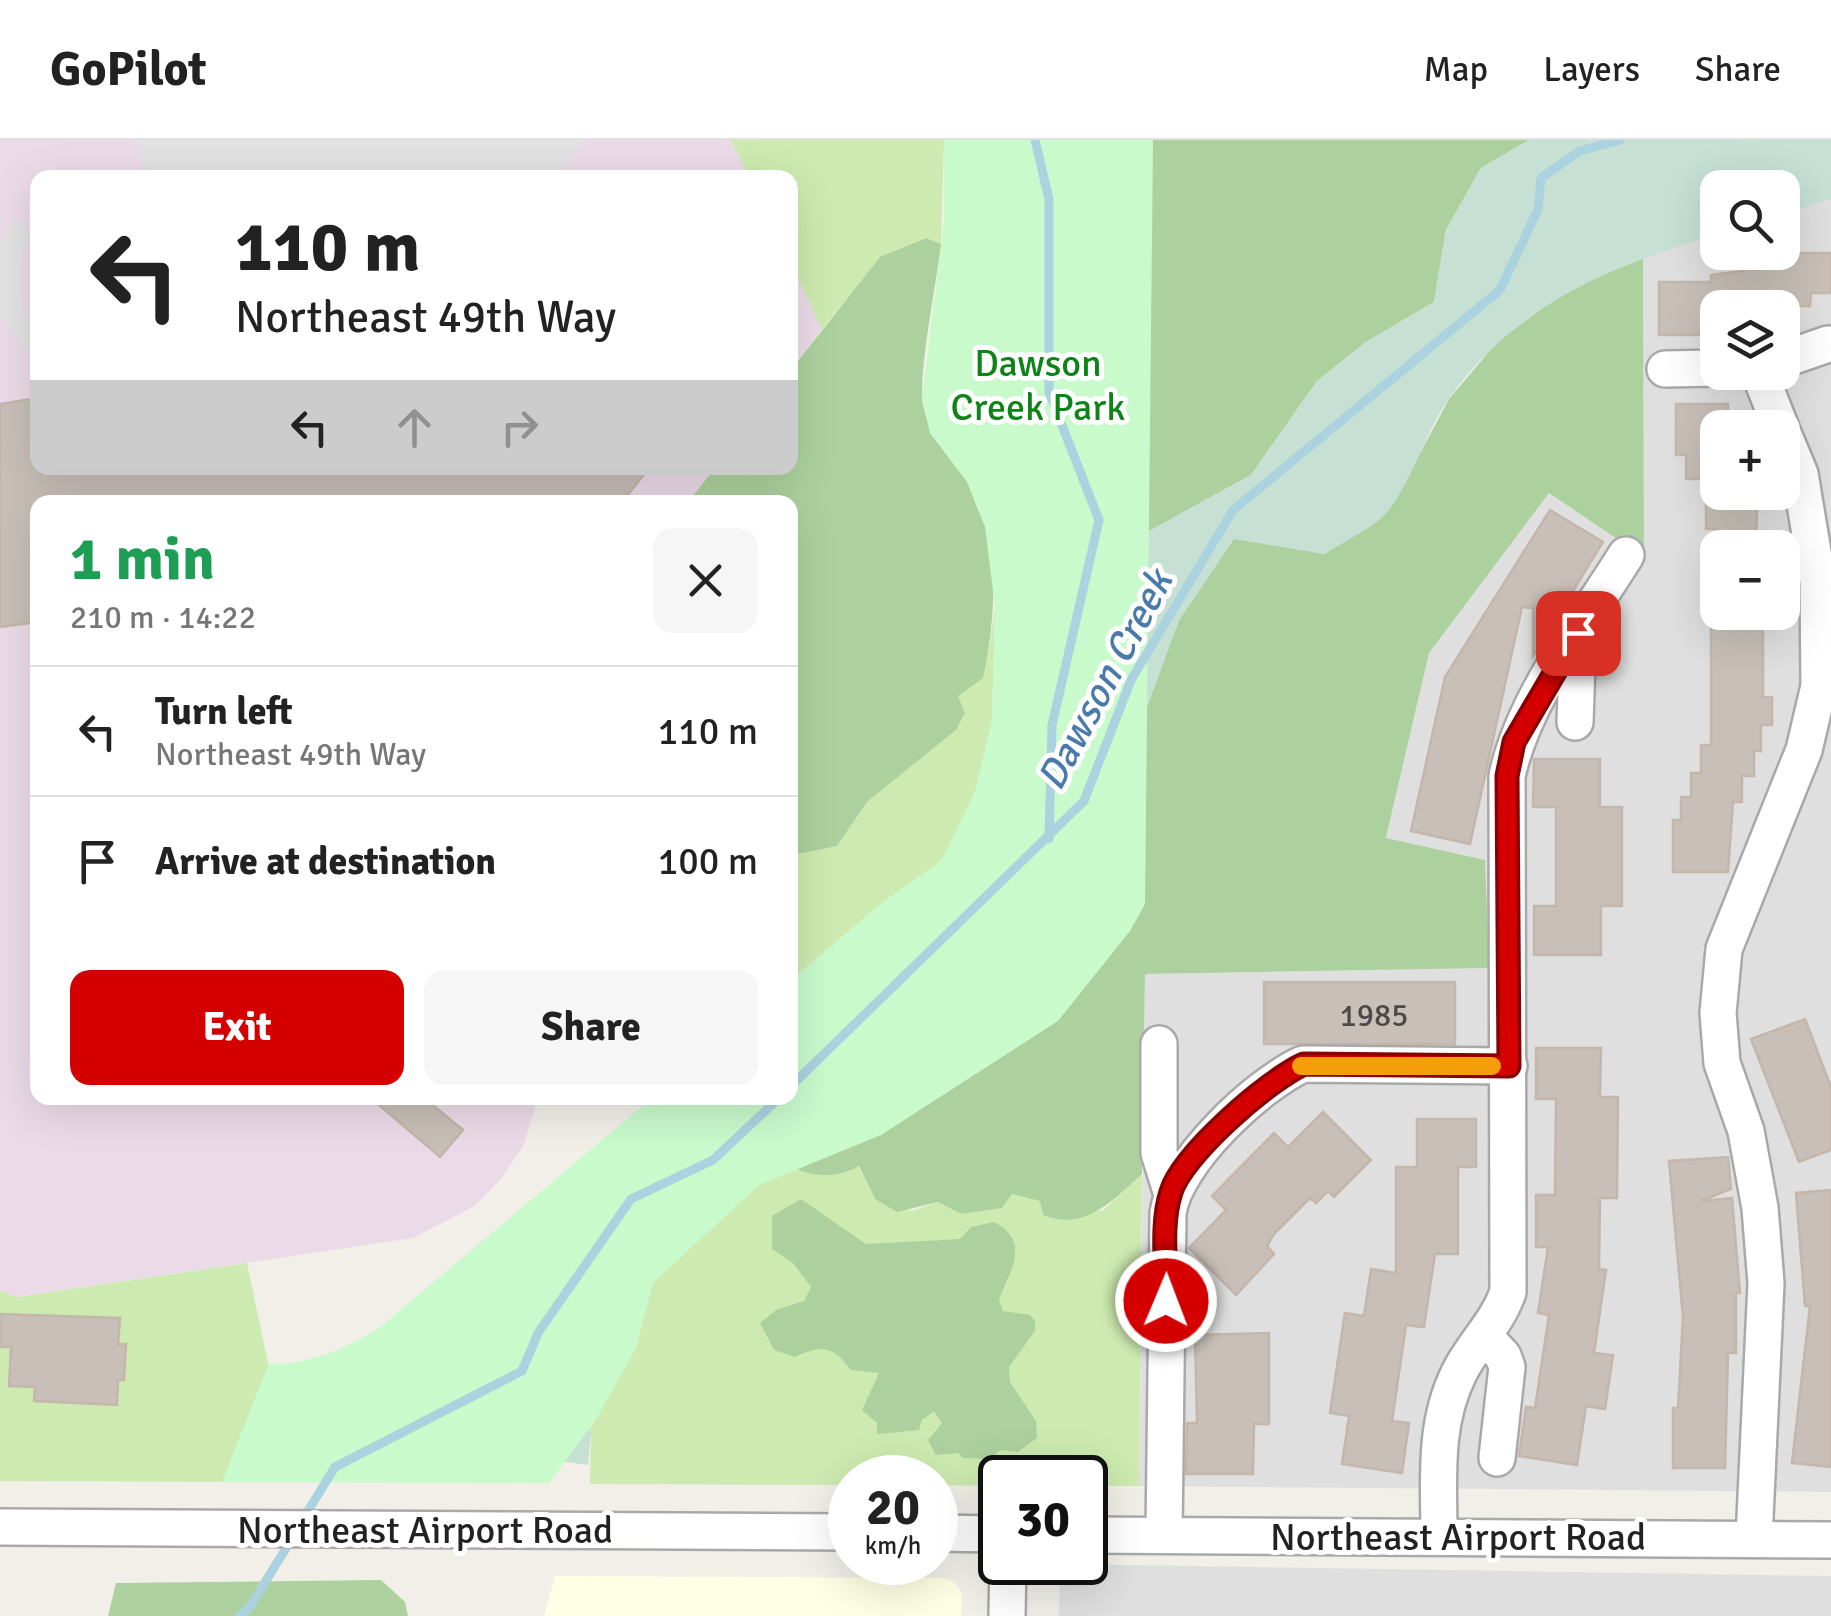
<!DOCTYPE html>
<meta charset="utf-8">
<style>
:root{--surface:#fff;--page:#f6f6f6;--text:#222;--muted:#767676;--line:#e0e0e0;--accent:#d40000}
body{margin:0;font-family:Signika,sans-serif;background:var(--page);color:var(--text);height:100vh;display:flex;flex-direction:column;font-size:38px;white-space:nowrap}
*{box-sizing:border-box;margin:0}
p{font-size:32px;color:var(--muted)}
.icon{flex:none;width:55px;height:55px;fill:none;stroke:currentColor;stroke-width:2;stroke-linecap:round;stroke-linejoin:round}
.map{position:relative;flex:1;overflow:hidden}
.drawer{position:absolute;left:30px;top:355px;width:768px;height:610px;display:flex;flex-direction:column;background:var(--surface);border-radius:20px;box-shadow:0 10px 40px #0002}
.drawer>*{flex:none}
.hud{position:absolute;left:30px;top:30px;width:768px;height:305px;border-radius:20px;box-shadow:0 10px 40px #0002;background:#fff;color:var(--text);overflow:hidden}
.controls{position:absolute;left:1700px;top:30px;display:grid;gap:20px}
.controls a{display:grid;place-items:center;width:100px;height:100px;border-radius:20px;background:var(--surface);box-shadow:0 10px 40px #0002;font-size:50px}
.speed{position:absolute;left:828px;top:1315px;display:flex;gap:20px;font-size:50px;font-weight:700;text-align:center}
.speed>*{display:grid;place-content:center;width:130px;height:130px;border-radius:50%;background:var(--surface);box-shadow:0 10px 40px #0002;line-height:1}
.speed small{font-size:25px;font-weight:400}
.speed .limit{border:5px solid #111;border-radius:15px;background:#fff;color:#111}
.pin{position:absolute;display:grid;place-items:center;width:85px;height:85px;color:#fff;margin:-42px;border-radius:20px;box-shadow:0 5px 15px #0006}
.me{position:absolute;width:110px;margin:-55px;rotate:1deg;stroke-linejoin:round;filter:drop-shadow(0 0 8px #0008)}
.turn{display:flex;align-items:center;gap:35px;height:210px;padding:0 40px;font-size:45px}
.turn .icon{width:130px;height:130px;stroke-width:2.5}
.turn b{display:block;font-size:70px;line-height:85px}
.lanes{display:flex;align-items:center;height:95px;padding:0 40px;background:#0003;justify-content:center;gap:50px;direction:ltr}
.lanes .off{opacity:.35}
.round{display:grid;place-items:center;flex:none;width:105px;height:105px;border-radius:20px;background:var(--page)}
.summary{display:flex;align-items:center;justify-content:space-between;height:170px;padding:0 40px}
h1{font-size:60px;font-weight:700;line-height:75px;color:#1e9e55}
.button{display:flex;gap:20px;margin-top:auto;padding:20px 40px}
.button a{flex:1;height:115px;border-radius:20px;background:var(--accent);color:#fff;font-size:40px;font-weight:700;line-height:115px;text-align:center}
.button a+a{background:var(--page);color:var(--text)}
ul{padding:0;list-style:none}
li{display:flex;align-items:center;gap:30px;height:130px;padding:0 40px;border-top:2px solid var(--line)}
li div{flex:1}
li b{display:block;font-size:38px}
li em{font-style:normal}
header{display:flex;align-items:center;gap:60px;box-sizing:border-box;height:140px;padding:0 50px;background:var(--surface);border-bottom:2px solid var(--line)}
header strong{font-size:48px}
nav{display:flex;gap:55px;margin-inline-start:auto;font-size:35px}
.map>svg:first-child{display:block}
.residential{fill:#e0dfdf;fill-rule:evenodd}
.industrial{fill:#ebdbe8}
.education{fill:#ffffe5}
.grass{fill:#cdebb0}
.forest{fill:#add19e}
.wetland{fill:#c6e0d4}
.park{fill:#c8facc}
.parking{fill:#e2e2e2}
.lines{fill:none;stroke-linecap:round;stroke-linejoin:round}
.stream{stroke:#aad3df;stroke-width:9}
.building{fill:#c7bfb8;stroke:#c4b6ab;stroke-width:2.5}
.minor-casing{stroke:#a9a9a9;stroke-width:40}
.minor{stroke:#fff;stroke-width:35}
.route-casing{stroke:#8a0000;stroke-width:25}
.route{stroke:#d40000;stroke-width:18}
.slow{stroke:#f59e0b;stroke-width:18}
.labels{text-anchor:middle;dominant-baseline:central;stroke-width:10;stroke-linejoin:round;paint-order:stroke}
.number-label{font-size:32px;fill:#4b4948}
.park-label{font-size:38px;fill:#0c8416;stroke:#fff}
.street-label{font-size:38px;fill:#222;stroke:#fff}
.water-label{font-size:40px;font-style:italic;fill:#4a7aab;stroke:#fff}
</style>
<header>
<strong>GoPilot</strong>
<nav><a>Map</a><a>Layers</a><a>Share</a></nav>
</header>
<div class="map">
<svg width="1831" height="1476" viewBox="0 0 1831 1476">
<rect width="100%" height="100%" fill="#f2efe9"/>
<g class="residential">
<path d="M1831,59v1293l-692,-6 6,-512 344,-6 -103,-129 43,-186 120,-160 95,62 -1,-298 74,-23 1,18h64l1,-38zM1718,168h64v64h-64zM1718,288h64v64h-64zM1718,408h64v64h-64z"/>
<path d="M1060,1424l771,12v40h-772z"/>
</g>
<g class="industrial">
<path d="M0,0h731l18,37 -711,1v290h677l-27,34h-650v596h500l-15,49 -22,32 -26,27 -62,32 -396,59 -17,-6z"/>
<path d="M790,122l32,67 -32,42z"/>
</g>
<path class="education" d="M555,1436l388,2 12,5 7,11 -1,22h-417z"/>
<g class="grass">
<path d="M731,0h213l-3,104 -15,-6 -45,19 -59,72 -32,-67v-84l-41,-1z"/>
<path d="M995,467l-3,114 -17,71 -23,52 -11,17 -59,42 -92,78v-120l7,-7 40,-8 30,-44 89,-72 2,-34 30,-43z"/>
<path d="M787,1022c20,17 50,17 71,4l17,33 37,12 26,-9 23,12 51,-21 90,18 40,-37 -3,312h-54v-8h-85v8l-65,-1v-7h-85v7l-260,-1 1,-52 -21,-80 16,-51z"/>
<path d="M247,1123l31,148 -23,71 -255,-1v-190l17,6z"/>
</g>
<g class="forest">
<path d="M1048,0h481l-48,28 -35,62 -12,72 -68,40 -49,39 -66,94 -140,77z"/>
<path d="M926,98l15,6c-4,36 -23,129 -18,160 6,34 28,51 45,79 34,56 28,134 15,195l-25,18 7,17 -9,17 -89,72 -30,44 -39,8 -8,7v-359h-102l27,-34h75v-97l90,-114z"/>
<path d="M1643,117l1,300 -95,-64 -120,160 -43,185 99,22 4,108 -344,6 -3,200c-29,26 -57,58 -99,41l-3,-14 -28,-7 -10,14 -41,6 -23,-12 -41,10 -22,-13 -16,-33c-22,13 -52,13 -72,-4l349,-426 43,-116 55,-82 91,16 93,-97 31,-58 48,-57 74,-55z"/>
<path d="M801,1059l65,45 94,-5 11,-12 23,-5c37,19 17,48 5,77l4,12 27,4 5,6v10l-26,36 1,15 26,39 1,17 -19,14 -17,-2 -12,9 -26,-1 -5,-5 -22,2 -8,-15 14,-17 -8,-12 -12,9 -3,10 -42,4v-11l-15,-13 17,-37 -28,-3c-19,-24 -28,-26 -56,-13l-21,-7 -14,-27 16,-13 28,-9 7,-14 -18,-24 -21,-14v-33z"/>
<path d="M381,1440l24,22 3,14h-300l8,-33z"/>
</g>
<path class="wetland" d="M1529,0h302v59l-48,15 -1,-26h-64l-1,46c-107,33 -198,68 -267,163 -25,35 -36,81 -62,114 -14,17 -44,30 -63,43l-91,-15 -55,81 -43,116 -411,436 -155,180 21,80 -3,33 -48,-7 -185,24h-100l535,-384 170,-190 151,-356 140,-77 66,-94 49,-39 68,-40 12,-72 35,-62z"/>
<path class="park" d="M944,0h209l-8,764 -15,27 -72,90 -177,114 -122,50 -106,98 -17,65 -41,73 -46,62 -327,-1 47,-119c36,4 80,-16 110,-35l273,-230h138v-117l92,-78 59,-42 34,-69 17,-71 3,-114 -10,-80 -18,-45 -37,-49 -8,-34 22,-178z"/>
<g class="parking">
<path d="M137,0h446l-27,37 -410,1z"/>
<path d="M15,79l19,15 -12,21 -2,25 2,25 15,20v16l-10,10 -27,-35v-71z"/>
</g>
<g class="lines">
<g class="stream">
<path d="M1035,0l14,59v193l50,128 -47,205 -3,114"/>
<path d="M790,947l294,-286 47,-121 102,-170 267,-220 38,-81 3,-31 39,-27 40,-11"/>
<path d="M303,1379l32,-52 187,-96 16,-38 93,-134 82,-39 66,-62"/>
<path d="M239,1476l10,-8 44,-71"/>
</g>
</g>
<g class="building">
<path d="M1784,113h47v40h-20l-1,13 -92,2v21h-7v6h-52v-53h52v-7l47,-6v-9h26z"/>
<path d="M38,258v70h611l-27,34h-584v120l-38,5v-223z"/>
<path d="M1676,264h52v24h-10v51h-32v-24h-10z"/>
<path d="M1706,352h41v13h10l-1,43h-40v-19h-10z"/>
<path d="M1550,370l53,32 -70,114v-48l-11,-1 -52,237 -59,-13 34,-154z"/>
<path d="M1711,472h52v85h9v28h-11v26h-7v25h-12v26h-9l-5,70h-55v-52h8v-23h10v-24h10v-28h10z"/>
<path d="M1534,619h66v48h22v99h-21v49h-67v-49h22v-99h-23z"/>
<rect x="1264" y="842" width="191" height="62"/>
<path d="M1805,879l26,68v63l-32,12 -48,-123z"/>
<path d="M1536,908h65l-1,49h18l-1,101h-17l-1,71 7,1 -12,83 19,2 -8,54 -19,-3 -9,59 -58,-9 7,-49 9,1 14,-93 -11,-2 10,-66h-12v-52h19l1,-96h-20z"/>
<path d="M371,958h53l39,32 -23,27z"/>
<path d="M1323,972l48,48 -37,37 -6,-6 -12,12 -6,-5 -36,36 -7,12 7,8 -38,41 -47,-47 37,-38 -14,-14 62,-63 14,14z"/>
<path d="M1417,979h59v48h-18v87h-23l-11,73 -18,-2 -14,96 17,2 -7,50 -60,-9 7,-48 -19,-3 15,-100 19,3 7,-47 25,4v-106h21z"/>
<path d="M1728,1017l3,32 -30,12 31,-3 8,95h-4v60h-8l-3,115h-52v-60h5l5,-91 -14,-156z"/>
<path d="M1831,1050v277l-39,-4 18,-157h-5l-9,-113z"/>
<path d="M0,1174l120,4 -2,26h8l-2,36h-6l-1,25 -83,-4 1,-14 -26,-1 2,-39h-11z"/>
<path d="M1269,1193v91h-15l-1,50h-67l1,-51h10l-2,-88z"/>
</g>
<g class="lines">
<defs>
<g id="minor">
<path d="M1782,220l46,-16"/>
<path d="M1665,229l53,-1"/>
<path d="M1759,232l22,56"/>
<path d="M1575,582l3,-84"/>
<path d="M1159,904v109l12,38"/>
<path d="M1484,1196l19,20 4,11 -10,91"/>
<path d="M0,1387l850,5"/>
<path d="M935,1393l65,1"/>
<path d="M1085,1395l746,5"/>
<path d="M1164,1395l4,-322c7,-51 89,-128 135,-149l206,2"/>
<path d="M1439,1397c0,-56 -6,-112 20,-164 14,-29 38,-49 49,-81l-1,-516c17,-79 77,-153 119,-221"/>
<path d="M1754,1399l12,-256 -6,-75 -14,-77 -24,-68 -4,-50 6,-64 80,-199 15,-64 -1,-104 -18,-108 -18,-43"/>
<path d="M1007,1476l1,-54"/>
</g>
</defs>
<use href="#minor" class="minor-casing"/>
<use href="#minor" class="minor"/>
</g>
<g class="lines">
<defs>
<path id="route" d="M1166,1161c1,-33 -6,-76 5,-109 11,-37 97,-112 133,-128l205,2 -2,-290 7,-34 64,-109"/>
</defs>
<use href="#route" class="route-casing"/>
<use href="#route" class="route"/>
<path class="slow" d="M1301,926h191"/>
</g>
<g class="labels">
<g class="number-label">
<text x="1374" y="875">1985</text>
</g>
<g class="park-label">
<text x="1038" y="223">Dawson<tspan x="1038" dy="44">Creek Park</tspan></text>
</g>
<g class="street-label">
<text x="425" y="1390">Northeast Airport Road</text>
<text x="1458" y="1397">Northeast Airport Road</text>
</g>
<g class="water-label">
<text transform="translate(1105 540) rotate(-62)">Dawson Creek</text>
</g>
</g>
</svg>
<div class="controls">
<a><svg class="icon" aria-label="search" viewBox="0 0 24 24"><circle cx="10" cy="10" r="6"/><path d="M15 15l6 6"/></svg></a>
<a><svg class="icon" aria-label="layers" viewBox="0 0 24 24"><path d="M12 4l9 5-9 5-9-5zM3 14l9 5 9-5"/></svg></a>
<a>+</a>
<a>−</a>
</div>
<div class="speed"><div>20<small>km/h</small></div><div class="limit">30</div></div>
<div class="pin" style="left:1578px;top:493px;background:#d93025"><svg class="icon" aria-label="arrive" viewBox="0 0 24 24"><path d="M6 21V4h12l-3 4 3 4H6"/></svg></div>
<svg class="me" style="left:1166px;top:1161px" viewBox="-20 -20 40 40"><circle r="17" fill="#d40000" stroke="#fff" stroke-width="3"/><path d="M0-11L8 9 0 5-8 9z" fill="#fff"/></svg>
<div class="hud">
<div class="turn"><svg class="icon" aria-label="left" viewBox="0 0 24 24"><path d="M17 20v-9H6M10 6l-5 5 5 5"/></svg><div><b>110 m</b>Northeast 49th Way</div></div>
<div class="lanes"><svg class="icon" aria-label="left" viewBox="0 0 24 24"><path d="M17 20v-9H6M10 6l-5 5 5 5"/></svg><svg class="icon off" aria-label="ahead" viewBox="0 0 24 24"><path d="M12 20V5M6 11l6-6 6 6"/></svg><svg class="icon off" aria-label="right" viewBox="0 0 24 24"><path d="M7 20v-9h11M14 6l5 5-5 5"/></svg></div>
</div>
<section class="drawer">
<div class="summary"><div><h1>1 min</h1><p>210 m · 14:22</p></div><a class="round"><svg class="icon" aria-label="close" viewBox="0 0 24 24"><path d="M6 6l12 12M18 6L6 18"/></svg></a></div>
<ul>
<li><svg class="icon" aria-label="left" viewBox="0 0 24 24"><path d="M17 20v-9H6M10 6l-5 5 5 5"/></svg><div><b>Turn left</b><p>Northeast 49th Way</p></div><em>110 m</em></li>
<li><svg class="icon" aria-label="arrive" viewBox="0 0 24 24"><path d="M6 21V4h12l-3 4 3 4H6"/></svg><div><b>Arrive at destination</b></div><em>100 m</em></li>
</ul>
<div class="button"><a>Exit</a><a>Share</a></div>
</section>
</div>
